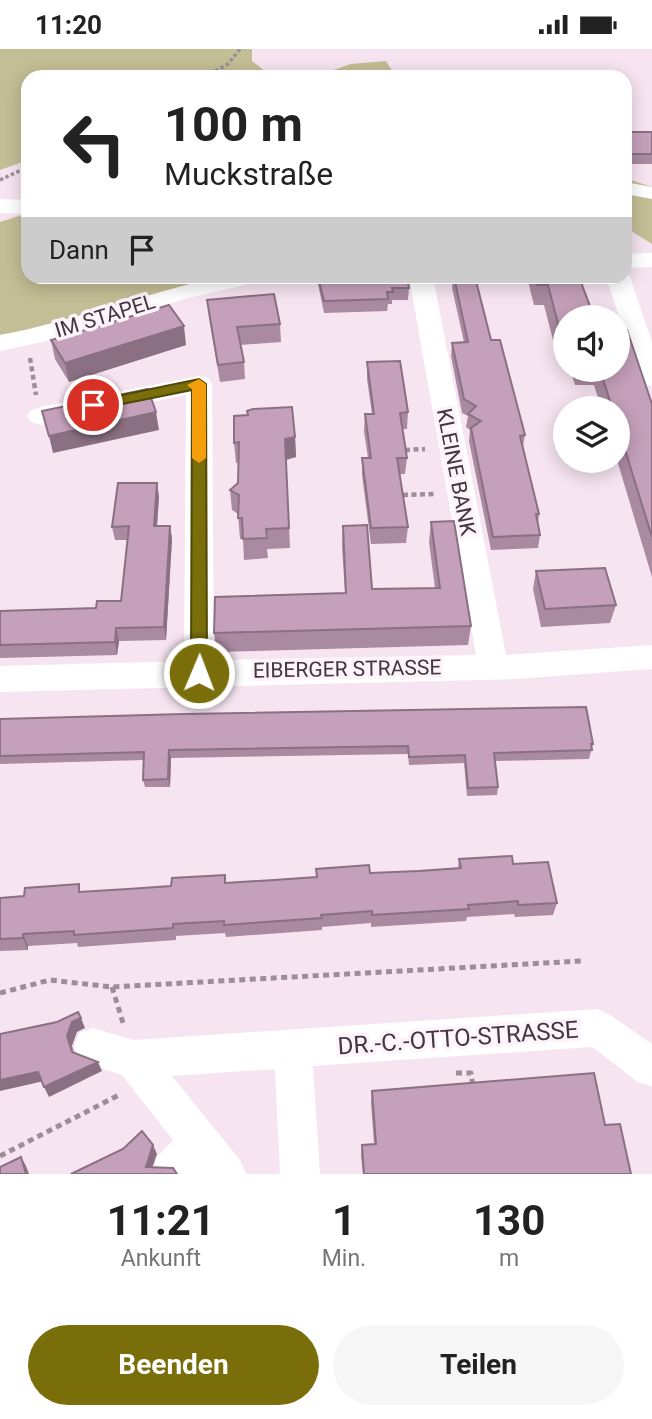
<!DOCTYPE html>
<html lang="de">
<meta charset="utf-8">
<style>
:root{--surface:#fff;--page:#f6f6f6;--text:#222;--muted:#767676;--accent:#7a6e0b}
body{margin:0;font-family:Roboto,sans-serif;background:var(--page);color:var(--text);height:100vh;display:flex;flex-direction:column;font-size:26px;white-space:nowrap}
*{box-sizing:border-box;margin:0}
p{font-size:23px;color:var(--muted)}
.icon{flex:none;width:38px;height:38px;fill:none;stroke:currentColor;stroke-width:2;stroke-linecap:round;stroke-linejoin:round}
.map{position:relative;height:1125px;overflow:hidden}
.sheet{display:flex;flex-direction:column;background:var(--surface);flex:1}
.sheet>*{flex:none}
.banner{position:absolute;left:21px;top:21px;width:611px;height:214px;border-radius:21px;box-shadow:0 4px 18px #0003;background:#fff;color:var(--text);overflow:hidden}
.fabs{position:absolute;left:553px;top:256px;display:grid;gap:14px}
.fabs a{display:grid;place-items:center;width:77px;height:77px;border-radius:50%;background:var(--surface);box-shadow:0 4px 18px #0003;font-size:35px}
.pin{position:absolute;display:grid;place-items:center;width:60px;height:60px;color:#fff;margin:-30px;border:4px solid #fff;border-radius:50%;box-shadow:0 2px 7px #0007}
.me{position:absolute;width:77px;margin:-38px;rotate:1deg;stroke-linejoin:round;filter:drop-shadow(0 0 5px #0008)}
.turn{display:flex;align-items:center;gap:24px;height:147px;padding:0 28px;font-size:32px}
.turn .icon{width:91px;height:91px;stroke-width:2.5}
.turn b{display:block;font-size:49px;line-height:60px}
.then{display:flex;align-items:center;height:66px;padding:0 28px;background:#0003;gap:14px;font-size:26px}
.eta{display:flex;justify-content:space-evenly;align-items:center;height:119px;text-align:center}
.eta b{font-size:42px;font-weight:700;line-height:49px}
.primary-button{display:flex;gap:14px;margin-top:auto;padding:14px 28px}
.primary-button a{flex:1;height:80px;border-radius:42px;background:var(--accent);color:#fff;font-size:28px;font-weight:700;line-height:80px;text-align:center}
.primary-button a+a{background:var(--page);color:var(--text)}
.status{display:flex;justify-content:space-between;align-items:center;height:49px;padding:0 35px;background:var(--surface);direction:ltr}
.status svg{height:19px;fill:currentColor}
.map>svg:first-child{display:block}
.green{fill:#c3be95}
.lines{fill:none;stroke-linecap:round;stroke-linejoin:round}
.path-far2{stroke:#9b8e97;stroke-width:3.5;stroke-dasharray:3.5 2.5;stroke-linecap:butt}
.path-far1{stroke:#9b8e97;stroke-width:4.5;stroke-dasharray:5 3.5;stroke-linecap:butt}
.path{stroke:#9b8e97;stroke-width:5;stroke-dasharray:6 4.5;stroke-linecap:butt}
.minor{fill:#fff;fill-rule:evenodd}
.wall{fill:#a98aa0}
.shaded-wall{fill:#8a7082}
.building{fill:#c5a0ba;stroke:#8a7082;stroke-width:2}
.route{fill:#7a6e0b;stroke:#4f4807;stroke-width:2}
.slow{fill:#f59e0b}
.labels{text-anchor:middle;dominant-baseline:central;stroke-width:7;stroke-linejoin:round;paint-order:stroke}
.street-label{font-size:21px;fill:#3f383d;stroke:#fef3fb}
.near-street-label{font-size:24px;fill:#3f383d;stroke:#fef3fb}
</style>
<div class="status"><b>11:20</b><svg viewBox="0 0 49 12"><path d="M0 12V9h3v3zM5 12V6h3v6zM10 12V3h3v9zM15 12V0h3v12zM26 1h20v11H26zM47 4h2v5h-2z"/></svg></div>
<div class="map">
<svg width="652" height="1125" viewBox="0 0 652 1125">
<rect width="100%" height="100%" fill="#f6e4f0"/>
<g class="green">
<path d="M0,0h252v12l20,16h-244v83l-28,10z"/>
<path d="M386,12l10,16h-83l38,-13z"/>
<path d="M625,129l27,9v57l-27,-17z"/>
<path d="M28,164v64h184l-159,49 -53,9v-113z"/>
</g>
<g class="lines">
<g class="path-far2">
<path d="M205,28l23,-13 12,-15"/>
<path d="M0,131l28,-13"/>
</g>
<g class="path-far1">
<path d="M30,309l6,37"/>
<path d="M405,401l20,-1"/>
<path d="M403,446l31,-1"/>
</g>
<g class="path">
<path d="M112,938l11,36"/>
<path d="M0,944l50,-13 62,7 469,-26"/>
<path d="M456,1024h15l2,14"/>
<path d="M0,1107l121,-62"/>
</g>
<g class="minor">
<path d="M625,133l27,5v12l-27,-5z"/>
<path d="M0,150l28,1v14l-28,-1z"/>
<path d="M652,204v14l-27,1v-14z"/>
<path d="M625,223l5,5 22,65v44l-9,-2 -4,-6 -33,-101h19z"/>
<path d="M220,228h41l-4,5 -72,17 -119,38 -66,14v-16c75,-14 146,-42 220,-58z"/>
<path d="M409,228h24l73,378 146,-10v24l-137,10 -515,13v-26l184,-5 2,-266 -146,30 -9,-3 -4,-6 4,-6 9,-3 159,-31 9,2 4,6 2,276 262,-5z"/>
<path d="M597,960l13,6 42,29v43l-14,-5 -46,-35 -279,19 7,108h-40l-5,-105 -103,7 68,84 6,14h-94l5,-17 16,-17 -51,-65 -43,-14 -5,-14 5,-14 14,-5 41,12z"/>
</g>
</g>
<g class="wall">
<rect x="625" y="83" width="27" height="32"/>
<path d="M317,228h90l2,11 -1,12h-16v4h-4l-1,7 -63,2 -6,-29z"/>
<path d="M453,228h22l16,63 34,95 -2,11 16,68 -1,9 2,12 -2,13 -47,2 -22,-109 1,-11 -4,-3 2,-11 -6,-3 -11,-57 1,-13 12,-1 -12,-54z"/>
<path d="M527,228h52l-14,40v46h-6l-15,-58h-10z"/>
<path d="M207,251l73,24 1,18 -41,3 4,17 1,17 -25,3 -11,-64z"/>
<path d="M51,291l135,5 -117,37 -14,-23z"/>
<path d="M367,313l41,50 -1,17h-5l5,29 -2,16h-5l8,53 -2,16 -35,1 -9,-69v-17h6l-4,-27 1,-17h7l-5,-35z"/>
<path d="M570,320h48l34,35v173l-35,-117h1v-52h-17l-7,-23h-19z"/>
<path d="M295,388l1,20 -10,2 4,89 -23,1 1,9 -24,2 -1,-21h-3l-2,-25 -6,-4 -2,-20 8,-7 1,-20h-3l-2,-20z"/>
<path d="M159,447l-2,30h13l2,13 -6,101 -47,1 -2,14 -117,3v-47l96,-3 25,-7 6,-61h-12l-3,-13z"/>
<path d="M431,473l40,104 -3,19 -251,7 -3,-19 131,-40 -3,-47 1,-20 29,63 63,-1 -6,-46z"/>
<path d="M536,522l80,34 -6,18 -69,4 -8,-38z"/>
<path d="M0,670l593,25 -4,15 -94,2 3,26 -1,8 -30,1 -3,-33 -55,2 -1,-11 -237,4 -1,29h-25l-2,-7 1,-20 -144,4z"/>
<path d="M459,810l54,5 44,39 -4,12 -38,2 -1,-3 -47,3 -1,4 -95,6v-4l-49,4v3l-96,7 -1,-4 -49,3v4l-98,7 -1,-4 -49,3v4l-28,1v-53l171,-12 54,-11 1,8 232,-15z"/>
<path d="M372,1042l233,34 26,49h-268l-2,-18 1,-11 12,-1 -3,-41z"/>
</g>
<g class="shaded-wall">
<path d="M184,277l2,19 -117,37 -4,-19z"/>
<path d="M156,363l3,18 -106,23 -4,-17z"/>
<path d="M295,388l1,20 -10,3 -1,-21z"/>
<path d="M157,434l2,13 -3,43 -2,-13z"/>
<path d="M170,477l2,13 -6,101 -2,-13z"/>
<path d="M116,579l3,13 -2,14 -2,-13z"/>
<path d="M169,701l2,8 -1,29 -2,-8z"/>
<path d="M23,885l5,12v4l-5,-12z"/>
<path d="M81,969l4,10 -8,4 -5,14 5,16 -10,-26 5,-14z"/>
<path d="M98,1013l4,9 -53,26 -5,-10z"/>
<path d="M38,1023l6,9 -44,10v-11z"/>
<path d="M153,1096l4,9 -7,20 -4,-7z"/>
<path d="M21,1108l5,9 3,8h-3z"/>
</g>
<g class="building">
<path d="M507,24l4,4h-22z"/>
<rect x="625" y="83" width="27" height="22"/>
<path d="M318,228h89l2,11h-17l1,4h-6l1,7 -64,2z"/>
<path d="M454,228h21l16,63h9l25,95 -5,1 19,78h-3l4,21 -47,2 -22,-109 10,-7 -13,-7 8,-8 -12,-7 -12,-56 16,-1z"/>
<path d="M535,228h44l15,40h-29v26h-2l-15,-58h-11z"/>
<path d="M274,245l6,30 -43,3 7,35 -26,3 -11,-65z"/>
<path d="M169,256l15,21 -119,37 -14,-23z"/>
<path d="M618,281h9l25,74v133l-34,-110v-19h-6l-12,-39h18z"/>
<path d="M400,312l8,51 -8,1 7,45h-10l11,69 -37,1 -9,-70h9l-6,-44h9l-7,-52z"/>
<path d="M148,340l8,23 -107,24 -7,-25z"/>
<path d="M292,358l3,30 -10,2 4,89 -23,1 1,9 -24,1 -1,-21h-4l1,-23 -9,-5 8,-7 1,-41 -5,1v-27l14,-1 -1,-4 6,-2z"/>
<path d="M118,434h39l-3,43h16l-6,101 -48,1 -1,14 -115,3v-34l96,-3 1,-7h24l8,-75 -17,1z"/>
<path d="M454,472l17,105 -257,7 1,-36 131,-4 -3,-67 24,-1 5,64 68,-1 -9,-66z"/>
<path d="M605,519l11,37 -71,4 -9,-38z"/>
<path d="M586,658l7,37h-2l1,6 -98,3 4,34 -30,1 -3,-33 -56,2 -1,-11 -239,4 -1,29 -25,1 1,-28 -144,4v-37l184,-5z"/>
<path d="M512,807l1,8 35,-2 9,41 -39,2v-4l-50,4 1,4 -97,6v-4l-51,4 1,3 -98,7v-4l-51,3v4l-99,7v-4l-51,3v4l-23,1v-41l24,-2 1,-8 54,-4v8l49,-3 43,-3 1,-8 53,-3v8l49,-3 43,-3 -1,-8 53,-4 1,8 49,-2 42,-3 -2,-9z"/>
<path d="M78,963l3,6 -9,4 -5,14 5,16 26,10 -54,25 -6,-15 -38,8v-46l57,-12z"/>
<path d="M594,1024l11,52 15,-1 11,50h-267l-2,-29 14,-1 -4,-53z"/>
<path d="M142,1082l11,14 -7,22 27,1 4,6h-106l52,-25z"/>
<path d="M21,1108l5,17h-26v-7z"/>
</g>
<path class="route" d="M199,330l7,5 1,289 -2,5h-12l-2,-5 1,-283 -99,20 -7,-5 7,-4z"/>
<path class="slow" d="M199,330l7,5v74l-7,5 -7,-5v-69l-5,-4z"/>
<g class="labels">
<g class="street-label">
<text transform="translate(105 267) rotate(-17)">IM STAPEL</text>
<text transform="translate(456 423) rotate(79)">KLEINE BANK</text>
<text transform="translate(347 620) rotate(-1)">EIBERGER STRASSE</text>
</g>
<g class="near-street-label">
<text transform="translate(458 989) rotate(-4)">DR.-C.-OTTO-STRASSE</text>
</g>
</g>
</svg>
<div class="fabs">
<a><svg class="icon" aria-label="sound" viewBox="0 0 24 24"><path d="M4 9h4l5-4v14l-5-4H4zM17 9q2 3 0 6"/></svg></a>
<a><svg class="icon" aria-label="layers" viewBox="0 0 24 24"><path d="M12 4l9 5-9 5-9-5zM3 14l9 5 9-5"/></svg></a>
</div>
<div class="pin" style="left:93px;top:356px;background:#d93025"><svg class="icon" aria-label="arrive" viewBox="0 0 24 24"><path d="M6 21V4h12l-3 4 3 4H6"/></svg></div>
<svg class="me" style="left:199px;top:624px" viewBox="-20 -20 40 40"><circle r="17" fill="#7a6e0b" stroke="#fff" stroke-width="3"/><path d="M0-11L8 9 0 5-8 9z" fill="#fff"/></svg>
<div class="banner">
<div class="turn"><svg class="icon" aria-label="left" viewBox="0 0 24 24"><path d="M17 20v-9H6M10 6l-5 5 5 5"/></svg><div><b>100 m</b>Muckstraße</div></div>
<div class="then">Dann<svg class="icon" aria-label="arrive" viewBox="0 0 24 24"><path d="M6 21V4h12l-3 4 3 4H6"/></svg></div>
</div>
</div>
<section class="sheet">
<div class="eta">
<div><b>11:21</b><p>Ankunft</p></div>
<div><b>1</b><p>Min.</p></div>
<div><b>130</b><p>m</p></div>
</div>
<div class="primary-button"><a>Beenden</a><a>Teilen</a></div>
</section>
